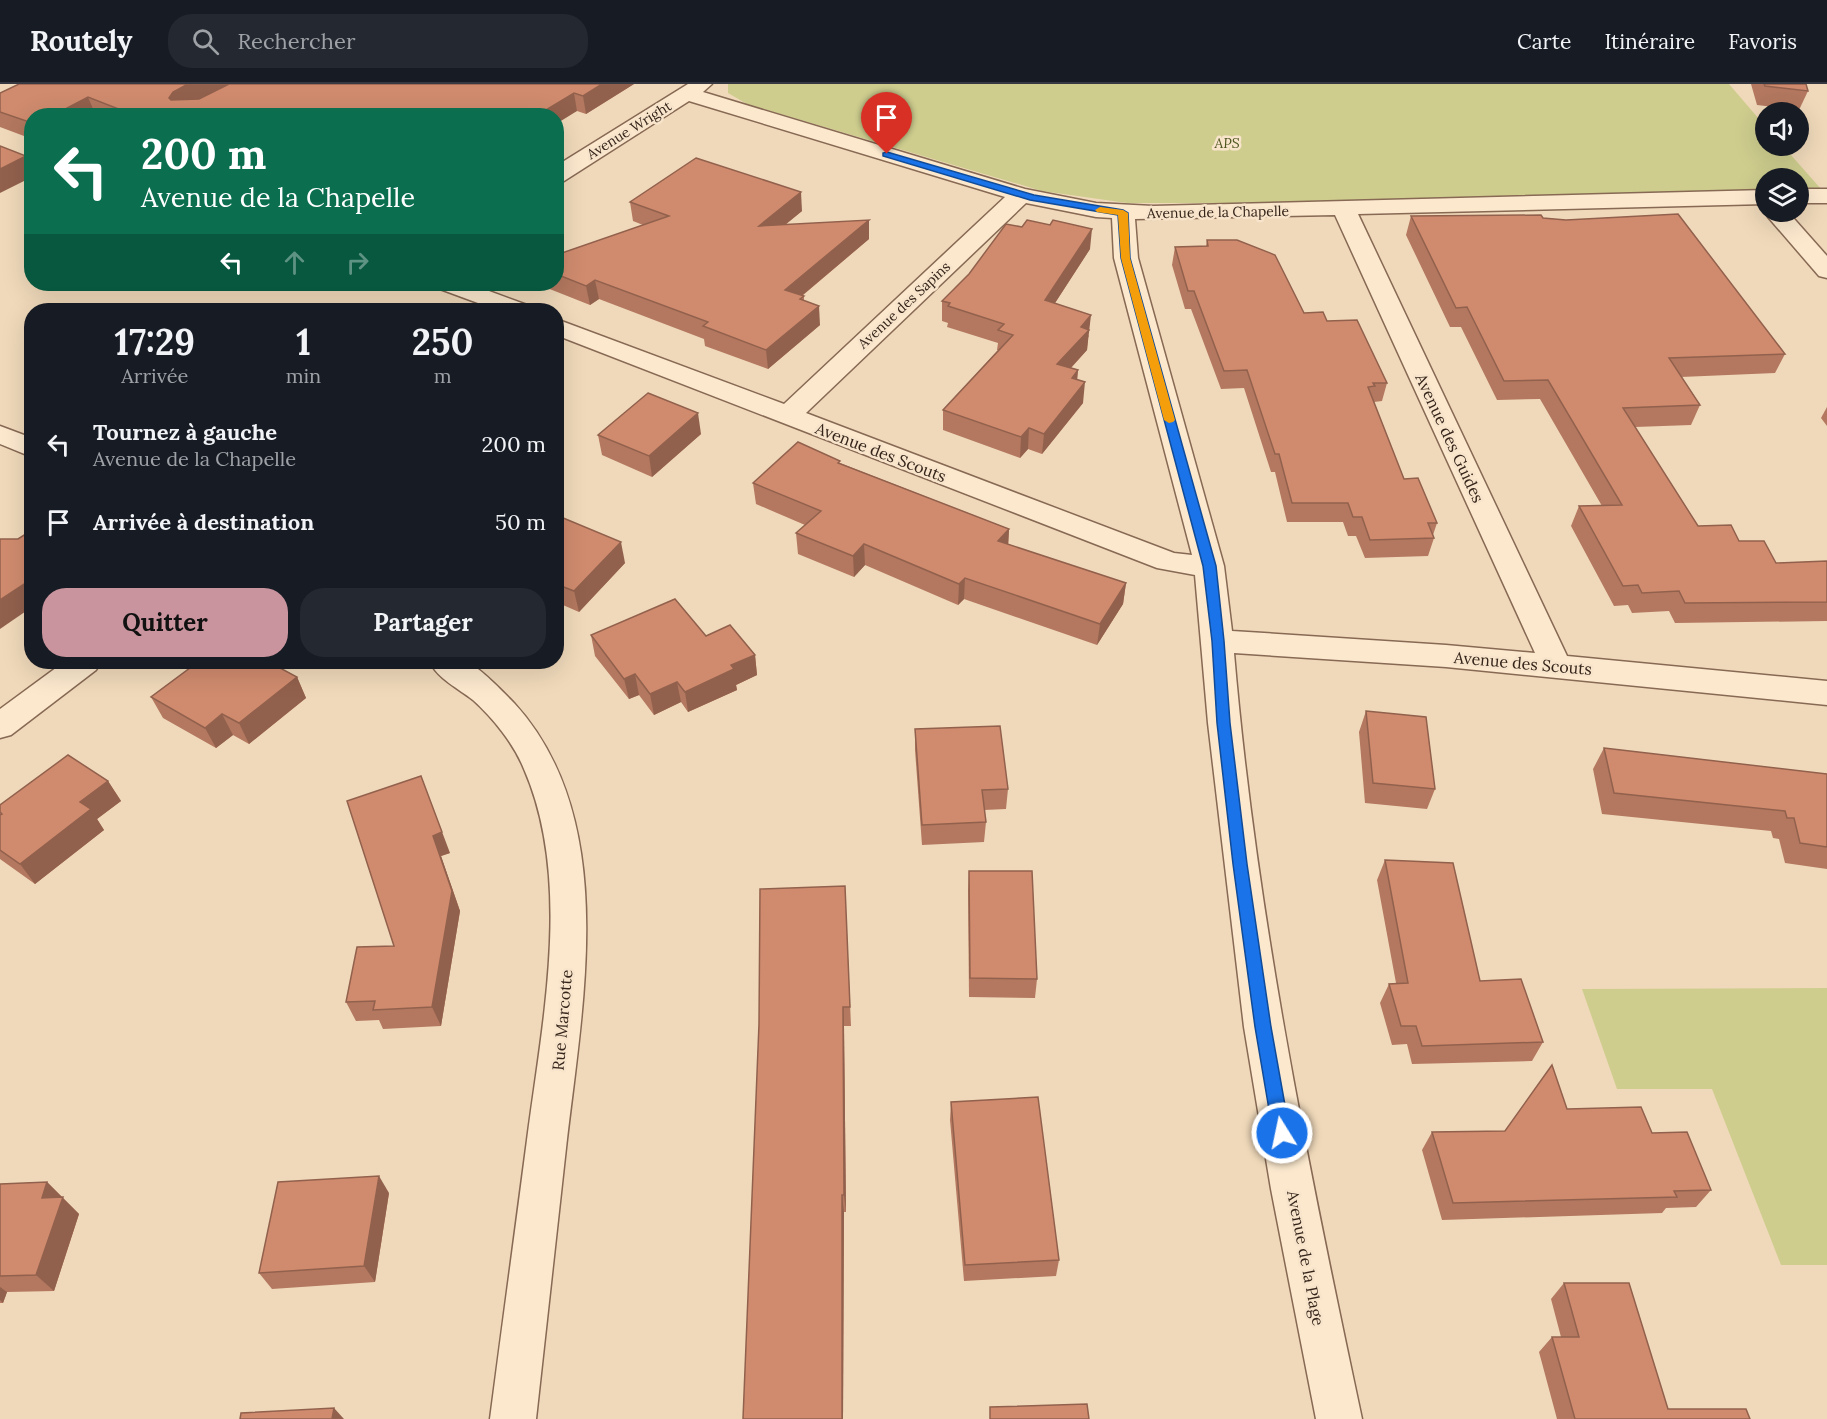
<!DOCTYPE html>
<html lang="fr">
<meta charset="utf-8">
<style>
:root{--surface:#171b24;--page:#242831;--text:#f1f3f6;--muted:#9ea1a6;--line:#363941;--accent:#c9949d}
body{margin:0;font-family:Lora,serif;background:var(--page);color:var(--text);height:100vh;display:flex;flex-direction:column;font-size:22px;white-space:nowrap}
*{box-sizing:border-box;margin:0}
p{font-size:20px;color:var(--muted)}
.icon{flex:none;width:33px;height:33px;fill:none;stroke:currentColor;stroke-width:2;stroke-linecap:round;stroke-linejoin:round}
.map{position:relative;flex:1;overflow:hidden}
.panel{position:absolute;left:24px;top:219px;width:540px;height:366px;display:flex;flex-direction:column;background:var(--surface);border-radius:24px;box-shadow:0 6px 24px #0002}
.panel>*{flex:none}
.hud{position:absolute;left:24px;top:24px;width:540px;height:183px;border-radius:24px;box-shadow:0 6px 24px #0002;background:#0b6e4f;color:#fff;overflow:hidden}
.tools{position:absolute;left:1755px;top:18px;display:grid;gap:12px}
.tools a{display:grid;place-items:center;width:54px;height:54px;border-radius:50%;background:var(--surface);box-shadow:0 6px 24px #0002;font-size:30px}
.pin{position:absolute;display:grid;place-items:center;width:51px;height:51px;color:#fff;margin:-62px -26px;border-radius:50% 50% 50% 0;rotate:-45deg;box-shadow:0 0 6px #0007}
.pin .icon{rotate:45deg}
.me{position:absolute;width:66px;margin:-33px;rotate:350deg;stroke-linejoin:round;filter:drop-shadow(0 0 4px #0008)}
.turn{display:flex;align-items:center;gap:21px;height:126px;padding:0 18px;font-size:27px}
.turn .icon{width:78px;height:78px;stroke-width:2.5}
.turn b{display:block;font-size:42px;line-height:51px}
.lanes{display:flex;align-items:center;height:57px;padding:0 18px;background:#0003;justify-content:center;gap:30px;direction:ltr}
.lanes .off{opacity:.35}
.eta{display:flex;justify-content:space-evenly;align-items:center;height:102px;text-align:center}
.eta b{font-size:36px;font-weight:700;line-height:42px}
.primary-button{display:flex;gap:12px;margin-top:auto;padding:12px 18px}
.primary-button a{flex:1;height:69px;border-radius:24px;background:var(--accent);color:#111;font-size:24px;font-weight:700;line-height:69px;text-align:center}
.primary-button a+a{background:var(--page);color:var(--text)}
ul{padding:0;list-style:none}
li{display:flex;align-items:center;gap:18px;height:78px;padding:0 18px}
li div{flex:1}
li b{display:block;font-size:22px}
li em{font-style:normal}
header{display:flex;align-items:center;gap:36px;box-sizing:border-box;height:84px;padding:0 30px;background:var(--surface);border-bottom:2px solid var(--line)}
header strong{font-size:28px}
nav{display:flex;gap:33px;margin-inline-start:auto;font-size:21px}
.search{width:420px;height:54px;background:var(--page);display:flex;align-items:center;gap:15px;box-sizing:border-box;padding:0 21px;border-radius:24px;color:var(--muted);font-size:22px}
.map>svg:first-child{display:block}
.green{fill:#cecd8e}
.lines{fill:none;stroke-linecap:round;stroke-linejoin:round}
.minor-casing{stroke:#876954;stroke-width:3}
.minor{fill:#fbe8cd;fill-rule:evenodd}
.wall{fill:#b3785f}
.shaded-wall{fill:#92614d}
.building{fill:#d08b6e;stroke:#92614d;stroke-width:1.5}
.route{fill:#1a73e8;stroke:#114b97;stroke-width:1.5}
.slow{fill:#f59e0b}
.labels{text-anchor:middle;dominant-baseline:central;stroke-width:5;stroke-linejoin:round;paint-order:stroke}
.far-street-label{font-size:14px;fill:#35241a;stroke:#f7e4ca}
.far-park-label{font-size:14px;font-style:italic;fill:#4c531f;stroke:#f7e4ca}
.street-label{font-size:16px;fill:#35241a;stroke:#f7e4ca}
</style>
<header>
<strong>Routely</strong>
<div class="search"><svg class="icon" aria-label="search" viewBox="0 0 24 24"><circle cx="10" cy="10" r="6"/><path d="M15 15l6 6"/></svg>Rechercher</div>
<nav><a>Carte</a><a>Itinéraire</a><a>Favoris</a></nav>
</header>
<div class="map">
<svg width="1827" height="1335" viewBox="0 0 1827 1335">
<rect width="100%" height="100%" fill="#f0d9ba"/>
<g class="green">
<path d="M728,0h1001l36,42 1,20h17l38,43 -22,1 -1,-12h-32l-1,12 -536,13h-102l-85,-12 -295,-87 -19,-11z"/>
<path d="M1827,904v277h-46l-69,-176h-95l-35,-100z"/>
</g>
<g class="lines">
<defs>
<g id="minor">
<path d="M688,0h24l-9,8 322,97 71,14 57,3 613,-16v14l-408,10 209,442 260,25v24l-381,-38 -212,-14c22,259 74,513 128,766h-46l-45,-230 -27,-162 -36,-304 -13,-148 -38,-7 -601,-233v-16l228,85 221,-207 -316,-96 -125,80 -8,1v-16zM1026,119l70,14 16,1 2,40 78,297 -18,-2 -368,-140zM1335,131l200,438 -89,-8 -214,-14 -8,-65 -86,-308 -3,-39z"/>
<rect x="1798" y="105" width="29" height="14"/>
<path d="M1766,127l22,1 39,44v22l-8,-2 -51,-59z"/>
<path d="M437,200h33l57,21 3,5h-33l-57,-21z"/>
<path d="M0,342l32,12v19l-32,-13z"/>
<path d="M64,578h37l-5,8 -85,65 -11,3v-29z"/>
<path d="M430,578c10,0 27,-4 36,0 13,4 38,31 48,41 107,117 68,302 52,445 -10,90 -20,181 -30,271h-46c12,-93 25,-186 37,-279 15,-117 46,-259 -3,-371 -10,-25 -31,-51 -51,-69 -14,-11 -36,-22 -43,-38z"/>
</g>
</defs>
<use href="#minor" class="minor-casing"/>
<use href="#minor" class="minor"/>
</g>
<g class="wall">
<path d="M19,0h615l-48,30 -9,-3 -21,5h-524v23l-32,-12v-34z"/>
<path d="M1751,0h55l2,7 -9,19 -42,-5z"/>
<path d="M630,118l172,9 -17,14 84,-5v19l-67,57h2v4l16,25 -52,44 -63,-23 -1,-7 -105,-40 -9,6 -53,-21h19v-29l87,-30 -10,-4z"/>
<path d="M1411,132l132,2 242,136 -10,19 -94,4 19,28 -9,20 -56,2 63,99 41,15 37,22 51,-2v60l-152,2 -6,-12 -37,2 -4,-8 -14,1 -43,-80 8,-20h23l-62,-107 -43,1 -36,-73h-11l-44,-92z"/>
<path d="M1207,156l97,73 23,8 60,62 -5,18 -8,1 30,77 33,44 -4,12 1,3 -6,18 -63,2 -9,-22h-8l-5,-14h-56l-12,-50h-4l-27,-84 -23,1 -30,-80h-6l-13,-44 3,-18 31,-1z"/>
<path d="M1090,165l-35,54 34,33 -1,1 -1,13 -16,18 7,2 -1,10 6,23 -41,51 -14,-5 -8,9 -77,-28v-20l55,-60h-1l1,-7 -51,-16 1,-4 -6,-2v-20z"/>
<path d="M1827,323v19l-6,-8z"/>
<path d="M701,350l-49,43 -50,-22 -4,-20z"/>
<path d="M840,379l169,66 -1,15 118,39 -3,21 -26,41 -133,-46 -6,6 -93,-40 -11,12 -56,-23 -2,-21 9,-8 -49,-21 -3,-21z"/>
<path d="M556,431l69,48 -46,49 -23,-10z"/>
<path d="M591,551l115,1 49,19 2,20 -21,10 1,5 -49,22 -7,-10 -27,13 -15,-20 -10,4 -34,-43z"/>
<path d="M297,593l9,21 -57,46 -16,-9 -17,13 -53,-30 -12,-21z"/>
<path d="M1366,627l69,78 -8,20 -62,-6 -6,-71z"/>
<path d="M915,645l93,60 -2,20 -22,1 2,12 -2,20 -62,3 -7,-95z"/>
<path d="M1604,664l223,26v95l-42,-6 -6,-24 -6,-1 -2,-7 -169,-17 -9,-45z"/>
<path d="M108,697l13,20 -24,18 7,11 -69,54 -35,-25v-54z"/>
<path d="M347,717l103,52 -9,3 19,55 -19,115 -58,3 -4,-9 -23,1 -10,-19 48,-56z"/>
<path d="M1385,776l95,121 63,61 -11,19 -120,3 -5,-20 -15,1 -12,-42 9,-19 7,-1 -19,-103z"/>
<path d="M969,787l68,108 -2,19 -66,-1 -1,-107z"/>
<path d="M845,802l6,140h-7l2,186h-2l-1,207h-100z"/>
<path d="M951,1018l108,158 -3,16 -92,5 -14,-161z"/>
<path d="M1567,1025l85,24 59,57 -15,17 -30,1 -4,5 -220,7 -20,-70 10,-18 73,-1z"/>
<path d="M47,1098l32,32 -25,77 -47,1 -4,11h-3v-119z"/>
<path d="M389,1109l-14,89 -103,7 -13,-16z"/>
<path d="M1564,1199l104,126 82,10h-193l-18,-67 13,-15h9l-10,-38z"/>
</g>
<g class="shaded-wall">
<path d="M188,0h41l-49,26 -11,-12 4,-6z"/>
<path d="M602,0h32l-48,30 -3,-18z"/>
<path d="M574,9l3,18 -21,13v-8h-20z"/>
<path d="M88,13l8,19h-44z"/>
<path d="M124,25l2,7h-3l-2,-6z"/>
<path d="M26,72l6,13v8l-32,16v-24z"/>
<path d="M801,108l1,19 -42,34 -1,-19z"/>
<path d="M869,136v19l-83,70 -1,-19z"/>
<path d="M1092,145l-2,20 -46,71 1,-20z"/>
<path d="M595,196l4,19 -9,6 -4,-19z"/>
<path d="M819,222l1,19 -52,44 -2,-19z"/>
<path d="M1091,231l-4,35 -31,34 1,-20 24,-37z"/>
<path d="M1078,286l-2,21 -4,-13z"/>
<path d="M1085,298l-2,21 -41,51 2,-20z"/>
<path d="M698,329l3,21 -49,43 -3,-21z"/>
<path d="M1029,344l-1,21 -8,9 1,-21z"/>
<path d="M1009,445l-1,21 -10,-9z"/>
<path d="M621,458l4,21 -46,49 -5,-21z"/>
<path d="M864,460l1,21 -11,12 -1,-21z"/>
<path d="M965,494l-1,21 -6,6 1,-21z"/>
<path d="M32,495v28l-32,22v-29z"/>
<path d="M1126,499l-3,21 -26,41 3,-21z"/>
<path d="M755,571l2,20 -21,10 1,5 -49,22 -3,-20 46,-27z"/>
<path d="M635,590l4,21 -10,4 -5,-20z"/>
<path d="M297,593l9,21 -57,46 -10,-21z"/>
<path d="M677,598l4,20 -27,13 -4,-21z"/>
<path d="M222,630l11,21 -17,13 -11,-20z"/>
<path d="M421,692l29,77 -9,3 19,55 -19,115 -9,-19 1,-171z"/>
<path d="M108,697l13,20 -24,18 7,11 -69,54 -15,-20 60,-62z"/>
<path d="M843,923l1,19 2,186 -2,-17z"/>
<path d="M379,1092l10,17 -14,89 -11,-16z"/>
<path d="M47,1098l32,32 -25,77 -18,-16 6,-77z"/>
<path d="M842,1111l2,17 -1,207h-1z"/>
<path d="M0,1203l7,5 -4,11 -3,-3z"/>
<path d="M334,1324l10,11h-12z"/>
</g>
<g class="building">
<path d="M19,0h169l-15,8 -4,6 2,2 28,-1 30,-15h373l-19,12 -9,-3 -38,23h-394l-18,-7 -3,1 -33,-13 -36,19h-20v7l-32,-11v-19z"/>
<path d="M1764,0h42l2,7 -43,-5z"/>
<path d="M0,62l26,10 -26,13z"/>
<path d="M696,74l105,34 -42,34 110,-6 -84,70 19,6 -4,3 19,7 -53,44 -63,-24 5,-4 -113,-42 -9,6 -30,-12v-19l113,-39 -39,-14z"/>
<path d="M1678,130l107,140 -116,4 31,47 -77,3 75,118 33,-1 8,16h25l12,22 51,-2v41l-142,1 -6,-12 -37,2 -4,-8 -15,1 -44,-80 43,-1 -74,-125 -44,1 -37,-74 -11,1 -45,-92 130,-1 2,3 23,2z"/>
<path d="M1027,136l23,5 3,-5 39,9 -47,71 46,15 -10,12 8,3 -32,34 21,6 -6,8 13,4 -41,52 -15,-6 -8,9 -78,-27 70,-75 -15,-5 6,-6 -56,-18 2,-3 -8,-2 27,-27 37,-50 16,3z"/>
<path d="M1207,156h30l38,15 29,58 19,-1 4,9 30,-1 30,63h-14l2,3 -7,1 36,92 14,-1 19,45h-9l6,15 -64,2 -8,-23h-9l-5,-14h-56l-13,-49h-4l-28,-84 -23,1 -30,-80h-6l-13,-44 33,-1z"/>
<path d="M648,309l50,20 -49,43 -51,-21z"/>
<path d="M798,358l42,19 -2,2 171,66 -11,12 128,42 -26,41 -135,-46 -6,6 -95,-40 -11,12 -57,-23 25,-22 -68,-28z"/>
<path d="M556,431l65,27 -47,49 -18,-7z"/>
<path d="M32,446v49l-32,21v-61h18z"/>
<path d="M675,515l31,37 24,-11 25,30 -24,10 3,4 -49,23 -8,-10 -27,12 -15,-20 -11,5 -33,-44z"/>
<path d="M198,578h71l28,15 -58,46 -17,-9 -17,14 -54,-31z"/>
<path d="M1366,627l60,6 9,72 -62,-6z"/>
<path d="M1000,642l8,63 -26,1 4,32 -64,3 -7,-96z"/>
<path d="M1604,664l223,26v73l-27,-4 -6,-25h-7l-2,-7 -171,-18z"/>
<path d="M68,671l40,26 -28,21 11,7 -71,55 -20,-14v-35l2,-1 -2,-2v-7z"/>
<path d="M421,692l21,56 -9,4 19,55 -20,116 -59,3 2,-9 -29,1 11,-55 37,-1 -47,-145z"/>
<path d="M1385,776l68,3 27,118 41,-2 22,63 -121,4 -6,-20h-15l-12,-42 19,-1z"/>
<path d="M969,787h63l5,108 -67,-1z"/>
<path d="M845,802l5,121h-7l1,188h-2v224h-99l16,-395 1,-135z"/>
<path d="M1552,981l15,44 74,-2 11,26 35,-1 24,58 -37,1 3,6 -224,6 -21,-71 73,-1z"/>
<path d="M1038,1013l21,163 -94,5 -14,-163z"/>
<path d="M379,1092l-15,90 -105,7 19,-91z"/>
<path d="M47,1098l-5,16 21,-1 -27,78 -36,1v-92z"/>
<path d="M1564,1199h65l39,126h78l4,10h-175l-23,-82h27z"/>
<path d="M1087,1320l2,15h-99v-12z"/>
<path d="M334,1324l-2,11h-92l1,-6z"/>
</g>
<path class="route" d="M887,68l147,43 89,15 5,3 2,45 86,308 8,75 6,82 17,141 24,163 19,106 -3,6 -5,2 -6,-2 -3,-6 -18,-106 -22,-163 -16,-141 -5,-82 -9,-75 -82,-308 -3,-43 -88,-15 -147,-44v-3z"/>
<path class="slow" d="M1100,123l23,3 5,3 2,45 45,162 -2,2 -4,1 -5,-3 -43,-162 -3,-43 -21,-3 -2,-2z"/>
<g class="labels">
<g class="far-street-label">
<text transform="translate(629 46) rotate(-32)">Avenue Wright</text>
<text transform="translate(1218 128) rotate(-1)">Avenue de la Chapelle</text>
<text transform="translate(904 221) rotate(-43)">Avenue des Sapins</text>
</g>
<g class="far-park-label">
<text x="1227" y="59">APS</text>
</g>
<g class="street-label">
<text transform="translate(1450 354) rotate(65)">Avenue des Guides</text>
<text transform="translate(881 368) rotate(21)">Avenue des Scouts</text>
<text transform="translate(1523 579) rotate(5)">Avenue des Scouts</text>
<text transform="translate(562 936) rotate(-85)">Rue Marcotte</text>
<text transform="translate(1306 1174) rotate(79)">Avenue de la Plage</text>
</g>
</g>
</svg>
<div class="tools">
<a><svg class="icon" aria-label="sound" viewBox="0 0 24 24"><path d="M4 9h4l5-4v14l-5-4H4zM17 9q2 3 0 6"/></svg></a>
<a><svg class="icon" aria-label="layers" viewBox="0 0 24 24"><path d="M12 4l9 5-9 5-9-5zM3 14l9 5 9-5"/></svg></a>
</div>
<div class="pin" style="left:887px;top:70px;background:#d93025"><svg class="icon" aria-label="arrive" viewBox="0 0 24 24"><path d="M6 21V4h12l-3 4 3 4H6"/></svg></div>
<svg class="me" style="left:1282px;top:1049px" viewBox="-20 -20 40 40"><circle r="17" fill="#1a73e8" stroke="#fff" stroke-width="3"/><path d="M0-11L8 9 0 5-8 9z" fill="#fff"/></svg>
<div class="hud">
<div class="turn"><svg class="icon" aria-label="left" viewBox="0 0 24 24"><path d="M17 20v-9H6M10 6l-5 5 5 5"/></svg><div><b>200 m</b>Avenue de la Chapelle</div></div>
<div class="lanes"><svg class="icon" aria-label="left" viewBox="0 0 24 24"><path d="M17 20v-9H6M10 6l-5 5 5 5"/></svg><svg class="icon off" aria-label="ahead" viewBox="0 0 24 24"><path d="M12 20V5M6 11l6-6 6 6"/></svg><svg class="icon off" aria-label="right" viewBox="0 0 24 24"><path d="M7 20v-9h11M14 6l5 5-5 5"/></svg></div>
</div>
<section class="panel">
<div class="eta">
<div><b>17:29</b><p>Arrivée</p></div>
<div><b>1</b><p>min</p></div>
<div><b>250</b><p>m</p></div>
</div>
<ul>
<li><svg class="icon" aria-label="left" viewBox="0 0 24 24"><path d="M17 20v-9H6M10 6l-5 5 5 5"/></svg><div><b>Tournez à gauche</b><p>Avenue de la Chapelle</p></div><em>200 m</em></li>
<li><svg class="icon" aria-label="arrive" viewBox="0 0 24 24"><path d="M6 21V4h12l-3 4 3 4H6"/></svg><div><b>Arrivée à destination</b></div><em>50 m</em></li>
</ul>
<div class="primary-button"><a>Quitter</a><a>Partager</a></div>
</section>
</div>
